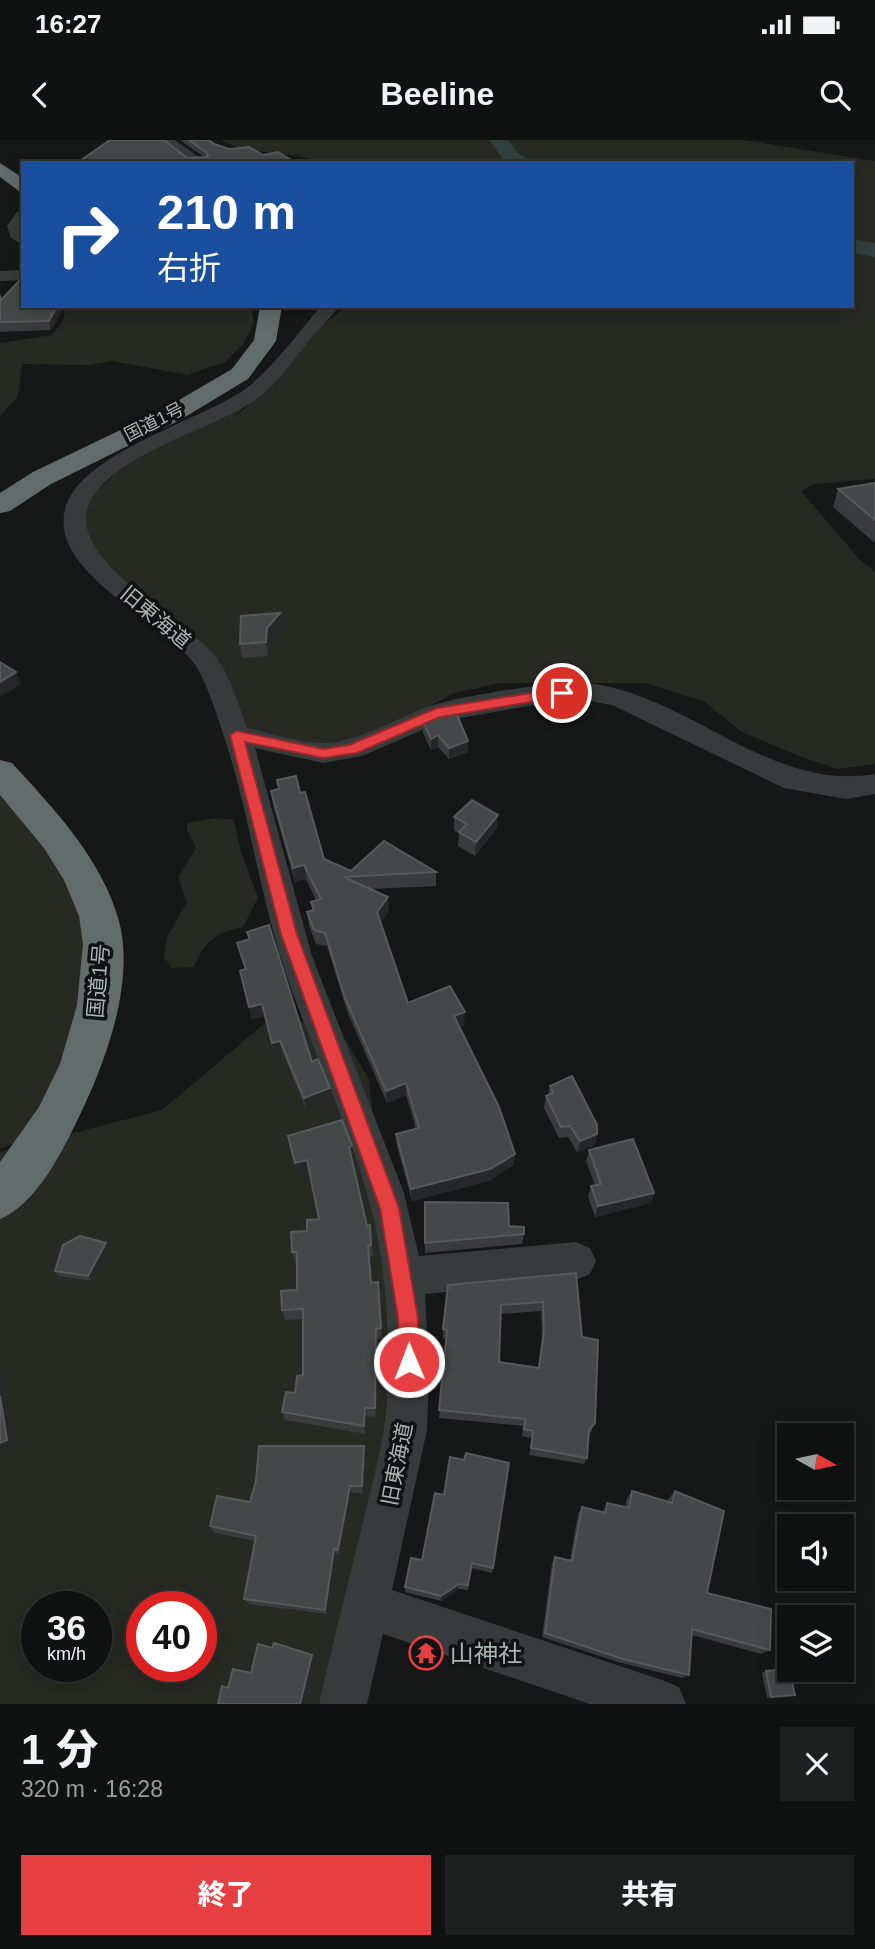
<!DOCTYPE html>
<html lang="ja">
<meta charset="utf-8">
<style>
:root{--surface:#101111;--page:#1e1f1f;--text:#f1f3f6;--muted:#9c9d9f;--line:#303131;--accent:#e63f42}
body{margin:0;font-family:Arial,"Noto Sans JP",sans-serif;background:var(--page);color:var(--text);height:100vh;display:flex;flex-direction:column;font-size:26px;white-space:nowrap}
*{box-sizing:border-box;margin:0}
p{font-size:23px;color:var(--muted)}
.icon{flex:none;width:38px;height:38px;fill:none;stroke:currentColor;stroke-width:2;stroke-linecap:round;stroke-linejoin:round}
.map{position:relative;height:1564px;overflow:hidden}
.panel{display:flex;flex-direction:column;background:var(--surface);flex:1}
.panel>*{flex:none}
.banner{position:absolute;left:21px;top:21px;width:833px;height:147px;border-radius:0px;box-shadow:0 4px 18px #0003,0 0 0 2px var(--line);background:#1a4fa0;color:#fff;overflow:hidden}
.needle{width:46px;rotate:99deg}
.tools{position:absolute;left:777px;top:1283px;display:grid;gap:14px}
.tools a{display:grid;place-items:center;width:77px;height:77px;border-radius:0px;background:var(--surface);box-shadow:0 4px 18px #0003,0 0 0 2px var(--line);font-size:35px}
.speed{position:absolute;left:21px;top:1451px;display:flex;gap:14px;font-size:35px;font-weight:700;text-align:center}
.speed>*{display:grid;place-content:center;width:91px;height:91px;border-radius:50%;background:var(--surface);box-shadow:0 4px 18px #0003,0 0 0 2px var(--line);line-height:1}
.speed small{font-size:18px;font-weight:400}
.speed .limit{border:10px solid #d22;background:#fff;color:#111}
.pin{position:absolute;display:grid;place-items:center;width:60px;height:60px;color:#fff;margin:-30px;border:4px solid #fff;border-radius:50%;box-shadow:0 2px 7px #0007}
.me{position:absolute;width:77px;margin:-38px;rotate:359deg;stroke-linejoin:round;filter:drop-shadow(0 0 5px #0008)}
.turn{display:flex;align-items:center;gap:24px;height:147px;padding:0 21px;font-size:32px}
.turn .icon{width:91px;height:91px;stroke-width:2.5}
.turn b{display:block;font-size:49px;line-height:60px}
.round{display:grid;place-items:center;flex:none;width:74px;height:74px;border-radius:0px;background:var(--page)}
.overview{display:flex;align-items:center;justify-content:space-between;height:119px;padding:0 21px}
h1{font-size:42px;font-weight:800;line-height:52px}
.cta{display:flex;gap:14px;margin-top:auto;padding:14px 21px}
.cta a{flex:1;height:80px;border-radius:0px;background:var(--accent);color:#fff;font-size:28px;font-weight:800;line-height:80px;text-align:center}
.cta a+a{background:var(--page);color:var(--text)}
.status{display:flex;justify-content:space-between;align-items:center;height:49px;padding:0 35px;background:var(--surface);direction:ltr}
.status svg{height:19px;fill:currentColor}
header{display:flex;justify-content:space-between;align-items:center;height:91px;padding:0 21px;background:var(--surface);font-size:32px;font-weight:800}
.map>svg:first-child{display:block}
.green{fill:#262a22;fill-rule:evenodd}
.lines{fill:none;stroke-linecap:round;stroke-linejoin:round}
.river{fill:#31413e;fill-rule:evenodd}
.minor{fill:#373b3c;fill-rule:evenodd}
.highway{fill:#636c6d;fill-rule:evenodd}
.wall{fill:#393b3c;fill-rule:evenodd}
.shaded-wall{fill:#262728}
.building{fill:#454849;stroke:#555a5a;stroke-width:2;fill-rule:evenodd}
.route{fill:#e63f42;stroke:#96292b;stroke-width:2}
.labels{text-anchor:middle;dominant-baseline:central;stroke-width:7;stroke-linejoin:round;paint-order:stroke}
.far-street-label{font-size:18px;fill:#a8b6b6;stroke:#111212}
.street-label{font-size:21px;fill:#a8b6b6;stroke:#111212}
.near-poi-label{font-size:24px;fill:#a8b6b6;stroke:#111212;text-anchor:start}
</style>
<div class="status"><b>16:27</b><svg viewBox="0 0 49 12"><path d="M0 12V9h3v3zM5 12V6h3v6zM10 12V3h3v9zM15 12V0h3v12zM26 1h20v11H26zM47 4h2v5h-2z"/></svg></div>
<header><svg class="icon" aria-label="back" viewBox="0 0 24 24"><path d="M15 5l-7 7 7 7"/></svg>Beeline<svg class="icon" aria-label="search" viewBox="0 0 24 24"><circle cx="10" cy="10" r="6"/><path d="M15 15l6 6"/></svg></header>
<div class="map">
<svg width="875" height="1564" viewBox="0 0 875 1564">
<rect width="100%" height="100%" fill="#161717"/>
<g class="green">
<path d="M221,0h523l131,21v318l-61,5 -13,7 59,69 15,12v192l-37,5 -34,-11 -64,-27 -35,-29 -59,-19h-145l-47,10 -102,56 -64,-10 -55,-15 -41,-79 -57,-46 -52,-65 4,-34 44,-41 125,-66 -24,27 49,-47 40,-47 26,-20h505v-143h-528c-33,-13 -75,-7 -103,-23z"/>
<path d="M66,166h185l3,17 -10,20 -19,19 -38,13 -75,-14 -23,4 -67,-1 -4,32 -18,20v-73l52,-8 11,-14z"/>
<path d="M0,642l82,97 17,119 -53,135 -46,15z"/>
<path d="M217,678l17,2 7,32 17,46 -15,29c-27,6 -38,13 -49,40l-22,1 -8,-11 3,-20 20,-35 -9,-25 18,-29 -9,-18v-7z"/>
<path d="M271,878l66,8 32,53 27,271 -5,130 -70,224h-321v-552l162,-42zM37,1466h59v60h-59zM142,1466h59v60h-59z"/>
</g>
<g class="lines">
<g class="river">
<path d="M489,0h19l10,13 17,10 -31,-2z"/>
<path d="M852,99l23,4v14l-23,-4z"/>
</g>
<g class="minor">
<path d="M158,0h17l32,23h-17z"/>
<path d="M23,70v35l-12,-7 -4,-12 10,-14z"/>
<path d="M23,130v10l-23,1v-10z"/>
<path d="M321,166h18c-8,12 -19,21 -28,32 -19,24 -35,49 -62,66 -45,28 -123,47 -155,91 -41,57 86,121 117,156 18,20 27,52 36,77 24,5 54,16 78,15 35,-2 68,-23 100,-35 27,-11 134,-28 162,-25 102,11 181,109 288,91v20l-29,5 -62,-11 -172,-83 -27,-5 -45,4 -97,17 -81,35 -39,7 -68,-15 57,208 92,237 15,63 157,-14 14,6 6,13 -6,13 -14,6 -151,14 4,80 -2,56 -35,160 270,90 17,7 7,17h-96l-207,-70 -16,70h-48c14,-61 29,-122 44,-182 9,-40 21,-79 24,-120 3,-65 0,-131 -16,-194 -21,-84 -65,-169 -91,-253 -21,-68 -31,-138 -52,-206 -8,-24 -19,-62 -32,-83 -30,-45 -147,-92 -131,-156 13,-56 134,-89 179,-120 28,-21 54,-57 77,-84z"/>
</g>
<g class="highway">
<path d="M0,23l23,15v16l-23,-17z"/>
<path d="M260,166h22l-6,35 -28,38 -68,41 -129,64 -41,27 -10,2v-20l33,-21 129,-62 70,-41 22,-29z"/>
<path d="M0,620l12,3c42,46 90,96 107,158 17,64 -16,148 -44,204 -16,33 -41,80 -75,94v-57l39,-55 21,-43 17,-59 6,-61 -4,-28 -15,-36 -20,-32 -44,-53z"/>
</g>
</g>
<g class="wall">
<path d="M110,0h54l23,18 17,-1 -24,-17h29l5,4 15,5 20,-2 14,8 15,-3 18,11h-219z"/>
<path d="M0,153l2,6 21,7h42l-14,24 -51,2z"/>
<path d="M875,343v60l-42,-36 5,-18z"/>
<path d="M282,487l-13,15 -1,14 -26,2 -2,-14z"/>
<path d="M423,581l45,20v11l-19,7 -11,-12 -7,3 -8,-17z"/>
<path d="M277,640l23,13 24,66 27,12 85,1v14l-65,3 18,22 -8,11 27,81 56,22 -5,2 55,138 -25,16 -77,20 -15,-55 -1,-12 20,-5 -10,-34 -19,8 -40,-92 -20,-65 -11,-2 -7,-18 -2,-14 5,-2 -1,-8 5,-2 -10,-21 -11,3 -22,-77 -2,-14 8,-2z"/>
<path d="M454,677l43,11 -22,28 -17,-10 1,-13 -5,-2z"/>
<path d="M247,792l65,130 20,38 -26,9 -23,-56 -8,2 -10,-39 -13,3 -12,-48 5,-1 -8,-27 12,-4z"/>
<path d="M550,946l47,48 -2,11 -18,7 -9,-15 -9,1 -15,-30 2,-12 2,-1z"/>
<path d="M288,996l65,23h-1l15,67 3,-1 3,31 -4,1 3,26 7,10 3,45 -5,1 -1,77 -9,1 -1,17 -81,-14 -3,-8 13,-19 8,-18v-56l-18,1 -3,-10 15,-20v-27h-2l-3,-11 15,-21 12,-12 -10,-47 -11,3z"/>
<path d="M589,1010l65,43 -3,10 -56,14 -7,-20 3,-11 4,-1 -9,-24z"/>
<path d="M425,1062l84,24 15,8 -2,10 -97,9z"/>
<path d="M109,1108l-17,33 -34,-5 -3,-5z"/>
<path d="M576,1133l16,158 -4,4 -1,23 -3,6 -55,-9 3,-17 -10,-2 1,-10 -84,-8 7,-79 -3,-1v-9zM541,1171l1,28 -4,29 -39,-6 1,-48z"/>
<path d="M364,1306l1,8 -2,39h-11l-12,62h-3l-9,59 -79,-10 -5,-5 11,-58 -40,-8 -5,-7 40,-24z"/>
<path d="M632,1351l36,11v-3l7,-8 32,102 63,57 -9,4 -69,-19 -3,40 -7,3 -64,-16 -76,-25 10,-74 3,-6 15,3 8,-46 4,-7 20,5 5,-9 18,4 2,-9z"/>
<path d="M435,1353l58,75 -1,5 -21,-5 -3,22 -10,-1 -17,12 -36,-9v-5l17,-27z"/>
<path d="M766,1531l29,24 -28,3 -5,-25z"/>
</g>
<g class="shaded-wall">
<path d="M57,166h8l-14,24 -2,-9z"/>
<path d="M280,473l2,14 -13,15 -1,14 -2,-14 1,-14z"/>
<path d="M16,532l5,12 -17,11 -4,1v-14z"/>
<path d="M438,595v12l-7,3v-11z"/>
<path d="M468,601v11l-19,7v-11z"/>
<path d="M498,675l-1,13 -22,28 1,-14z"/>
<path d="M304,725l2,14 -11,3 -2,-14z"/>
<path d="M388,757l1,14 -11,15 -1,-14z"/>
<path d="M262,864l3,12 -13,3 -3,-12z"/>
<path d="M465,872l-1,13 -10,4v-13z"/>
<path d="M280,901l3,12 -8,2 -3,-12z"/>
<path d="M406,943v12l-19,8 -1,-12z"/>
<path d="M330,948l2,12 -26,9 -2,-11z"/>
<path d="M597,994l-2,11 -18,7 3,-11z"/>
<path d="M352,1006l1,13 -3,1 -1,-13z"/>
<path d="M515,1014l-1,11 -25,16 -77,20 -1,-12z"/>
<path d="M307,1020l2,12 -11,3 -3,-12z"/>
<path d="M654,1053l-3,10 -56,14 3,-11z"/>
<path d="M106,1103l3,5 -17,33 -4,-5z"/>
<path d="M376,1189l1,10 -1,77 -1,-8z"/>
<path d="M0,1239l2,2 1,12 4,3 8,50 -15,6z"/>
<path d="M365,1268l2,9 -1,17 -2,-8z"/>
<path d="M364,1306l1,8 -2,39 -1,-7z"/>
<path d="M350,1346l2,7 -12,62 -2,-5z"/>
<path d="M334,1409l3,6 -9,59 -3,-4z"/>
<path d="M459,1444l-1,5 -17,12v-5z"/>
<path d="M312,1515l4,4 -12,45h-4z"/>
</g>
<g class="building">
<path d="M110,0h54l23,18 21,-1 -1,-4 -18,-13h20l5,4 15,5 20,-2 14,8 15,-3 18,11h-219z"/>
<path d="M22,138h1v28h34l-8,15 -49,1v-26l1,4z"/>
<path d="M875,343v37l-37,-31z"/>
<path d="M280,473l-13,15 -1,14 -26,2 1,-28z"/>
<path d="M0,522l16,10 -16,10z"/>
<path d="M455,570l13,31 -19,7 -11,-13 -7,4 -8,-18z"/>
<path d="M296,636l4,17 5,-1 19,67 27,12 33,-30 52,31 -92,5 44,20 -11,15 31,91 42,-17 15,26 -11,4 45,91 16,47 -25,15 -79,20 -15,-55 23,-6 -13,-45 -20,8 -41,-93 -20,-65 -11,-3 -7,-18 7,-2 -3,-8 10,-3 -17,-34 -11,3 -22,-77 8,-2 -2,-9z"/>
<path d="M472,660l26,15 -22,27 -17,-10 8,-8 -13,-7z"/>
<path d="M269,785l43,137 6,-3 12,29 -26,10 -24,-57 -8,2 -10,-39 -13,3 -9,-36 6,-2 -9,-26 13,-4 -3,-7z"/>
<path d="M572,936l25,49v9l-17,7 -10,-15 -9,1 -15,-31 7,-3 -3,-7z"/>
<path d="M342,980l10,26 -3,1 18,79 3,-1 1,20 -3,1 3,37 7,-1 3,46 -5,1 -1,79h-10l-1,18 -82,-14 4,-20 9,1 2,-17 6,-1v-66l-21,1 -1,-19 16,-1v-38h-5l-1,-20 16,-1v-11l12,-1 -12,-59 -12,3 -7,-27z"/>
<path d="M633,999l21,54 -56,13 -7,-20 10,-2 -12,-34z"/>
<path d="M425,1062l83,1 1,23 15,1v7l-99,9z"/>
<path d="M80,1096l26,7 -18,33 -33,-5 8,-26z"/>
<path d="M576,1133l6,64 16,3 -3,83 -6,7 -2,28 -56,-10 2,-17 -9,-2 1,-10 -86,-9 8,-80 -4,-1 5,-44zM543,1162l1,29 -5,37 -40,-6 2,-57z"/>
<path d="M0,1256l7,44 -7,3z"/>
<path d="M259,1306h105l-2,40h-12l-12,64 -4,-1 -9,61 -81,-11 12,-63 -46,-10 7,-30 33,6 6,-21z"/>
<path d="M466,1313l43,10 -16,105 -21,-5 -4,22 -9,-1 -18,12 -36,-9 6,-29 11,2 13,-67 9,2 6,-38 14,3z"/>
<path d="M632,1351l40,12 3,-12 49,20 -17,82 64,16 -1,41 -78,-21 -3,46 -66,-16 -78,-26 10,-76 17,4 10,-54 24,6 1,-10 22,5z"/>
<path d="M274,1503l38,12 -12,49h-82l4,-18 6,2 5,-19 18,4 7,-29 14,4z"/>
<path d="M789,1529l6,26 -24,2 -5,-26z"/>
</g>
<path class="route" d="M562,548l7,5 -2,3 -127,21 -83,36 -34,5 -78,-16 52,192 102,274 19,110 1,44 -3,8 -7,3 -7,-3 -3,-8 -1,-44 -18,-110 -99,-274 -51,-199 7,-4 86,18 26,-4 88,-37z"/>
<defs>
<symbol id="temple-ring" viewBox="-11 -11 22 22"><circle r="9.5" fill="#111212" stroke="#e63f42" stroke-width="1.5"/><path d="M0-6L5-2H3V0L6.5 2.5H4V6H1.5V3h-3V6H-4V2.5H-6.5L-3 0V-2H-5Z" fill="#e63f42"/></symbol>
</defs>
<g fill-rule="evenodd">
<use href="#temple-ring" x="407" y="1494" width="38" height="38"/>
</g>
<g class="labels">
<g class="far-street-label">
<text transform="translate(154 282) rotate(-27)">国道1号</text>
</g>
<g class="street-label">
<text transform="translate(156 477) rotate(40)">旧東海道</text>
<text transform="translate(98 841) rotate(-85)">国道1号</text>
<text transform="translate(397 1324) rotate(-79)">旧東海道</text>
</g>
<g class="near-poi-label">
<text x="450" y="1513">山神社</text>
</g>
</g>
</svg>
<div class="tools">
<a><svg class="needle" viewBox="-14 -14 28 28"><path d="M0-13l5 13h-10z" fill="#e53935"/><path d="M0 13l5-13h-10z" fill="#9c9d9f"/></svg></a>
<a><svg class="icon" aria-label="sound" viewBox="0 0 24 24"><path d="M4 9h4l5-4v14l-5-4H4zM17 9q2 3 0 6"/></svg></a>
<a><svg class="icon" aria-label="layers" viewBox="0 0 24 24"><path d="M12 4l9 5-9 5-9-5zM3 14l9 5 9-5"/></svg></a>
</div>
<div class="speed"><div>36<small>km/h</small></div><div class="limit">40</div></div>
<div class="pin" style="left:562px;top:553px;background:#d93025"><svg class="icon" aria-label="arrive" viewBox="0 0 24 24"><path d="M6 21V4h12l-3 4 3 4H6"/></svg></div>
<svg class="me" style="left:409px;top:1222px" viewBox="-20 -20 40 40"><circle r="17" fill="#e63f42" stroke="#fff" stroke-width="3"/><path d="M0-11L8 9 0 5-8 9z" fill="#fff"/></svg>
<div class="banner">
<div class="turn"><svg class="icon" aria-label="right" viewBox="0 0 24 24"><path d="M7 20v-9h11M14 6l5 5-5 5"/></svg><div><b>210 m</b>右折</div></div>
</div>
</div>
<section class="panel">
<div class="overview"><div><h1>1 分</h1><p>320 m · 16:28</p></div><a class="round"><svg class="icon" aria-label="close" viewBox="0 0 24 24"><path d="M6 6l12 12M18 6L6 18"/></svg></a></div>
<div class="cta"><a>終了</a><a>共有</a></div>
</section>
